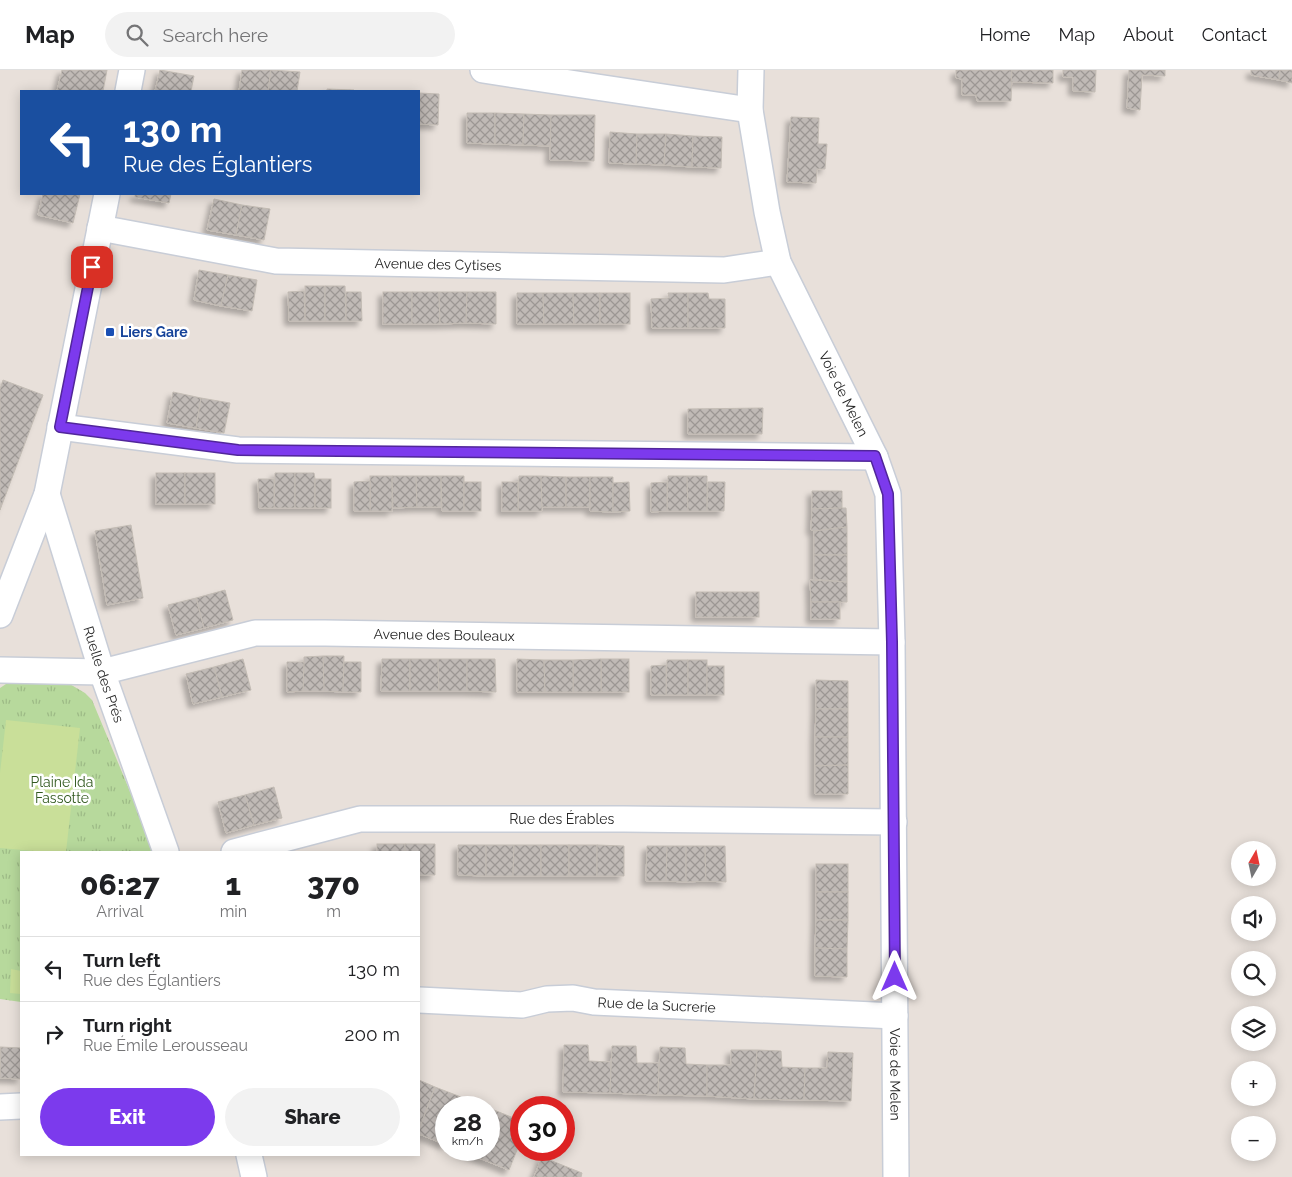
<!DOCTYPE html>
<meta charset="utf-8">
<style>
:root{--surface:#fff;--page:#f2f2f2;--text:#202124;--muted:#757577;--line:#e0e0e0;--accent:#7c3aed}
body{margin:0;font-family:Raleway,sans-serif;background:var(--page);color:var(--text);height:100vh;display:flex;flex-direction:column;font-size:19px;white-space:nowrap}
*{box-sizing:border-box;margin:0}
p{font-size:16px;color:var(--muted)}
.icon{flex:none;width:28px;height:28px;fill:none;stroke:currentColor;stroke-width:2;stroke-linecap:round;stroke-linejoin:round}
.map{position:relative;flex:1;overflow:hidden}
.side{position:absolute;left:20px;top:781px;width:400px;height:305px;display:flex;flex-direction:column;background:var(--surface);border-radius:0px;box-shadow:0 2px 12px #0003}
.side>*{flex:none}
.hud{position:absolute;left:20px;top:20px;width:400px;height:105px;border-radius:0px;box-shadow:0 2px 12px #0003;background:#1a4fa0;color:#fff;overflow:hidden}
.needle{width:32px;rotate:9deg}
.fabs{position:absolute;left:1231px;top:771px;display:grid;gap:10px}
.fabs a{display:grid;place-items:center;width:45px;height:45px;border-radius:50%;background:var(--surface);box-shadow:0 2px 12px #0003;font-size:25px}
.speed{position:absolute;left:435px;top:1026px;display:flex;gap:10px;font-size:25px;font-weight:700;text-align:center}
.speed>*{display:grid;place-content:center;width:65px;height:65px;border-radius:50%;background:var(--surface);box-shadow:0 2px 12px #0003;line-height:1}
.speed small{font-size:12px;font-weight:400}
.speed .limit{border:8px solid #d22;background:#fff;color:#111}
.pin{position:absolute;display:grid;place-items:center;width:42px;height:42px;color:#fff;margin:-21px;border-radius:10px;box-shadow:0 2px 8px #0006}
.me{position:absolute;width:55px;margin:-28px;rotate:0deg;stroke-linejoin:round;filter:drop-shadow(0 0 4px #0008)}
.turn{display:flex;align-items:center;gap:18px;height:105px;padding:0 20px;font-size:22px}
.turn .icon{width:65px;height:65px;stroke-width:2.5}
.turn b{display:block;font-size:35px;line-height:42px}
.eta{display:flex;justify-content:space-evenly;align-items:center;height:85px;text-align:center}
.eta b{font-size:30px;font-weight:800;line-height:35px}
.button{display:flex;gap:10px;margin-top:auto;padding:10px 20px}
.button a{flex:1;height:58px;border-radius:30px;background:var(--accent);color:#fff;font-size:20px;font-weight:800;line-height:58px;text-align:center}
.button a+a{background:var(--page);color:var(--text)}
ul{padding:0;list-style:none}
li{display:flex;align-items:center;gap:15px;height:65px;padding:0 20px;border-top:1px solid var(--line)}
li div{flex:1}
li b{display:block;font-size:19px}
li em{font-style:normal}
header{display:flex;align-items:center;gap:30px;box-sizing:border-box;height:70px;padding:0 25px;background:var(--surface);border-bottom:1px solid var(--line)}
header strong{font-size:24px}
nav{display:flex;gap:28px;margin-inline-start:auto;font-size:18px}
.search{width:350px;height:45px;background:var(--page);display:flex;align-items:center;gap:12px;box-sizing:border-box;padding:0 18px;border-radius:28px;color:var(--muted);font-size:19px}
.map>svg:first-child{display:block}
.grass{fill:url(#grass-tufts)}
.pitch{fill:#c9df99}
.building{fill:url(#building-cross-hatch);stroke:#c3bcb4;filter:url(#shadow)}
.lines{fill:none;stroke-linecap:round;stroke-linejoin:round}
.street-casing{stroke:#c8cdd7;stroke-width:28}
.street{stroke:#fff;stroke-width:25}
.route-casing{stroke:#51269a;stroke-width:12}
.route{stroke:#7c3aed;stroke-width:9}
.transit-dot{fill:#1a4fb4;stroke:#fff;stroke-width:2}
.labels{text-anchor:middle;dominant-baseline:central;stroke-width:5;stroke-linejoin:round;paint-order:stroke}
.street-label{font-size:14px;fill:#272727;stroke:#fff}
.transit-label{font-size:14px;font-weight:bold;fill:#164399;stroke:#fff;text-anchor:start}
.park-label{font-size:14px;fill:#335a21;stroke:#fff}
</style>
<header>
<strong>Map</strong>
<div class="search"><svg class="icon" aria-label="search" viewBox="0 0 24 24"><circle cx="10" cy="10" r="6"/><path d="M15 15l6 6"/></svg>Search here</div>
<nav><a>Home</a><a>Map</a><a>About</a><a>Contact</a></nav>
</header>
<div class="map">
<svg width="1292" height="1107" viewBox="0 0 1292 1107">
<defs>
<pattern id="grass-tufts" width="24" height="20" patternUnits="userSpaceOnUse" patternTransform="scale(1.25)"><rect width="24" height="20" fill="#b7d99c"/><path d="M3 7l-1-3M5 7V3M7 7l1-3M15 17l-1-3M17 17v-4M19 17l1-3" fill="none" stroke="#9dba86"/></pattern>
<pattern id="building-cross-hatch" width="8" height="8" patternUnits="userSpaceOnUse" patternTransform="scale(1.25)"><rect width="8" height="8" fill="#c0bab6"/><path d="M0 0l8 8M0 8l8-8" fill="none" stroke="#9c9794"/></pattern>
<filter id="shadow"><feDropShadow dx="-4.5" dy="4.5" stdDeviation="2.5" flood-color="#0004"/></filter>
</defs>
<rect width="100%" height="100%" fill="#e8e0da"/>
<path class="grass" d="M68,613l17,10 7,7 42,101 19,51h-132v150l-21,-3v-311l6,-4z"/>
<g class="pitch">
<path d="M6,650l74,8 -14,124h-20l-46,-4v-75z"/>
<path d="M11,899l10,2v23l-11,-1z"/>
</g>
<g class="building">
<path d="M62,0h45l-4,21h-46z"/>
<path d="M160,0l34,6 -3,15h-36z"/>
<path d="M242,0h29l-3,21h-29z"/>
<path d="M271,0l29,2 -3,19h-29z"/>
<path d="M956,0h56l-1,31h-34l-1,-6h-14v-16l-6,-1z"/>
<path d="M1012,0h41v13l-42,-1z"/>
<path d="M1063,0h33l-1,22 -22,-1v-14h-10z"/>
<path d="M1129,0h36v6l-23,-1 -2,35 -13,-2z"/>
<path d="M1251,0h29l-1,10 -28,-5z"/>
<path d="M1280,0h12v13l-13,-3z"/>
<path d="M327,19l27,1v1h-27z"/>
<path d="M419,23l20,1 -1,31 -19,-1z"/>
<path d="M467,43h28v31l-28,-1z"/>
<path d="M495,43l29,1 -1,31 -28,-1z"/>
<path d="M524,44l27,1v31l-28,-1z"/>
<path d="M551,45h44l-1,46 -44,-1z"/>
<path d="M791,47l28,1 -1,26h9l-2,25h-8l-1,14 -29,-1z"/>
<path d="M610,62l27,2 -1,30 -27,-1z"/>
<path d="M637,64h29l-2,31 -28,-1z"/>
<path d="M666,64l27,2 -1,31 -28,-2z"/>
<path d="M693,66l29,1 -1,31 -29,-1z"/>
<path d="M43,124h37l-7,29 -35,-8z"/>
<path d="M135,124h36l-2,9 -34,-6z"/>
<path d="M214,129l28,6 -6,30 -29,-5z"/>
<path d="M242,135l28,4 -6,31 -28,-5z"/>
<path d="M199,200l29,5 -7,31 -27,-6z"/>
<path d="M228,205l29,5 -5,31 -31,-5z"/>
<rect x="305" y="216" width="20" height="35"/>
<path d="M325,216h20l1,35h-21z"/>
<path d="M304,221l1,30h-16l-1,-29z"/>
<path d="M346,222h15l1,29h-16z"/>
<rect x="383" y="222" width="29" height="32"/>
<path d="M412,222h27l1,32h-28z"/>
<path d="M439,222h28l-1,31 -26,1z"/>
<path d="M467,222h29v32l-30,-1z"/>
<path d="M517,223h26l1,31h-27z"/>
<path d="M543,223h30l1,31h-30z"/>
<path d="M573,223h27v31h-26z"/>
<rect x="600" y="223" width="30" height="31"/>
<path d="M668,223h20v35h-36l-1,-29 18,-1z"/>
<path d="M688,223h20l1,6h16v29h-37z"/>
<path d="M3,310l40,15 -43,115v-121z"/>
<path d="M173,322l28,6 -5,30 -29,-5z"/>
<path d="M201,328l29,5 -6,30 -28,-5z"/>
<path d="M763,338l-1,26h-74v-25z"/>
<rect x="156" y="403" width="29" height="31"/>
<rect x="185" y="403" width="30" height="31"/>
<path d="M275,403h20v35h-21z"/>
<path d="M295,403h19l1,6v29h-20z"/>
<rect x="370" y="406" width="22" height="35"/>
<path d="M392,406h24l1,31 -24,1z"/>
<path d="M416,406h25v31h-24z"/>
<path d="M441,406h23v35h-22z"/>
<path d="M519,406h22l1,35h-24z"/>
<path d="M541,406l25,1v30h-24z"/>
<path d="M668,406h19l1,35h-21z"/>
<path d="M687,406h20v35h-19z"/>
<rect x="566" y="407" width="24" height="30"/>
<path d="M590,407h23v35l-23,-1z"/>
<path d="M258,409h16v29h-15z"/>
<rect x="315" y="409" width="16" height="29"/>
<path d="M370,411v30h-16v-29z"/>
<rect x="464" y="412" width="17" height="29"/>
<rect x="502" y="412" width="16" height="29"/>
<path d="M629,412l1,29 -17,1v-29z"/>
<path d="M667,412v29l-16,1v-29z"/>
<path d="M708,412h17l-1,29h-17z"/>
<path d="M812,421h30v17l-30,1z"/>
<path d="M842,438h4l1,19 -33,4 -3,-1 1,-21z"/>
<path d="M131,455l12,73 -36,7 -12,-74z"/>
<path d="M847,457v28h-33v-24z"/>
<path d="M814,485h33v27l-33,-3z"/>
<path d="M810,510l37,2v20h-36z"/>
<path d="M225,520l8,30 -29,8 -8,-30z"/>
<rect x="696" y="522" width="63" height="25"/>
<path d="M196,528l8,30 -28,7 -8,-30z"/>
<rect x="811" y="532" width="29" height="17"/>
<path d="M323,586h21l-1,36 -19,-1z"/>
<path d="M323,586l1,35h-21l1,-34z"/>
<path d="M243,589l8,31 -29,7 -8,-30z"/>
<path d="M382,589h28v32h-29z"/>
<path d="M410,589h28l1,32h-29z"/>
<path d="M438,589h29v32h-28z"/>
<path d="M467,589h28l1,33 -29,-1z"/>
<path d="M517,589l27,1 1,32h-28z"/>
<rect x="601" y="589" width="28" height="33"/>
<path d="M601,589v33h-28v-32z"/>
<path d="M544,590h29v32h-28z"/>
<path d="M667,590h21v35h-22z"/>
<rect x="688" y="590" width="19" height="35"/>
<path d="M287,592h17l-1,29 -16,1z"/>
<path d="M344,592h17v30h-18z"/>
<path d="M666,595v30h-15v-29z"/>
<rect x="707" y="596" width="17" height="29"/>
<path d="M214,597l8,30 -29,7 -7,-30z"/>
<path d="M816,610l32,1v28h-32z"/>
<path d="M816,639h32v28h-33z"/>
<path d="M815,667h33v28l-33,1z"/>
<path d="M848,695v29h-33v-28z"/>
<path d="M274,717l8,31 -28,7 -9,-30z"/>
<path d="M245,725l9,30 -28,8 -8,-31z"/>
<rect x="377" y="774" width="28" height="8"/>
<path d="M405,774h30v31h-16v-23h-14z"/>
<path d="M458,775h28v31l-28,-1z"/>
<path d="M486,775h28l-1,31h-27z"/>
<path d="M514,775h27v31h-28z"/>
<rect x="541" y="775" width="28" height="31"/>
<rect x="569" y="775" width="28" height="31"/>
<path d="M597,775l27,1v30h-27z"/>
<path d="M647,776h20l-1,35h-20z"/>
<path d="M667,776h19v36l-20,-1z"/>
<path d="M686,776h19l1,35 -20,1z"/>
<path d="M705,776h20l1,36 -20,-1z"/>
<rect x="816" y="794" width="32" height="28"/>
<rect x="816" y="822" width="32" height="28"/>
<path d="M816,850h32l-1,29 -32,-1z"/>
<path d="M815,878l32,1v28l-32,-1z"/>
<path d="M564,975h24l1,16 22,1 -1,31 -47,-1z"/>
<path d="M612,976h24l1,17h22l-1,32 -48,-2z"/>
<path d="M0,977h1l-1,31z"/>
<path d="M1,977l20,1v31l-21,-1z"/>
<path d="M660,977l25,1 1,16 21,1v31l-49,-1z"/>
<path d="M731,980h26l-3,49 -47,-3v-31h24z"/>
<path d="M757,980l24,1 1,16 23,1 -1,32 -50,-1z"/>
<path d="M828,982l25,1 -2,48 -47,-1 1,-32h22z"/>
<path d="M419,1010l16,7 -16,43z"/>
<path d="M435,1017l44,17 -1,4h-32v37l-27,-11v-4z"/>
<path d="M489,1038l32,13v19l-12,30 -48,-19 28,-1z"/>
<path d="M542,1087l40,16 -1,4h-47z"/>
</g>
<g class="lines">
<defs>
<g id="street">
<path d="M483,0l267,40"/>
<path id="s1" d="M751,0l-1,40 17,102 11,50 97,195 13,37 4,148 4,535"/>
<path d="M128,21l4,-21"/>
<path id="s2" d="M100,158l176,33 448,9 54,-8"/>
<path d="M60,357l178,23 637,7"/>
<path id="s3" d="M47,424l55,178 64,180"/>
<path d="M0,545l47,-121 60,-300"/>
<path id="s4" d="M0,600l102,2 153,-39h70l567,9"/>
<path id="s5" d="M234,782l126,-33h264l270,3"/>
<path id="s6" d="M419,930l103,5 25,-6 26,-1 21,4 301,14"/>
<path d="M0,1037l21,-1"/>
<path d="M249,1085l5,22"/>
</g>
</defs>
<use href="#street" class="street-casing"/>
<use href="#street" class="street"/>
</g>
<g class="lines">
<defs>
<path id="route" d="M92,197l-32,160 178,23 637,6 13,38 4,148 3,335"/>
</defs>
<use href="#route" class="route-casing"/>
<use href="#route" class="route"/>
</g>
<rect class="transit-dot" x="105" y="257" width="10" height="10" rx="2.5"/>
<g class="labels">
<g class="street-label">
<text stroke="none"><textPath href="#s2" startOffset="341">Avenue des Cytises</textPath></text>
<text stroke="none"><textPath href="#s1" startOffset="342">Voie de Melen</textPath></text>
<text stroke="none"><textPath href="#s4" startOffset="449">Avenue des Bouleaux</textPath></text>
<text stroke="none"><textPath href="#s3" startOffset="189">Ruelle des Prés</textPath></text>
<text stroke="none"><textPath href="#s5" startOffset="332">Rue des Érables</textPath></text>
<text stroke="none"><textPath href="#s6" startOffset="239">Rue de la Sucrerie</textPath></text>
<text stroke="none"><textPath href="#s1" startOffset="1032">Voie de Melen</textPath></text>
</g>
<g class="transit-label">
<text x="120" y="262">Liers Gare</text>
</g>
<g class="park-label">
<text x="62" y="712">Plaine Ida<tspan x="62" dy="16">Fassotte</tspan></text>
</g>
</g>
</svg>
<div class="fabs">
<a><svg class="needle" viewBox="-14 -14 28 28"><path d="M0-13l5 13h-10z" fill="#e53935"/><path d="M0 13l5-13h-10z" fill="#757577"/></svg></a>
<a><svg class="icon" aria-label="sound" viewBox="0 0 24 24"><path d="M4 9h4l5-4v14l-5-4H4zM17 9q2 3 0 6"/></svg></a>
<a><svg class="icon" aria-label="search" viewBox="0 0 24 24"><circle cx="10" cy="10" r="6"/><path d="M15 15l6 6"/></svg></a>
<a><svg class="icon" aria-label="layers" viewBox="0 0 24 24"><path d="M12 4l9 5-9 5-9-5zM3 14l9 5 9-5"/></svg></a>
<a>+</a>
<a>−</a>
</div>
<div class="speed"><div>28<small>km/h</small></div><div class="limit">30</div></div>
<div class="pin" style="left:92px;top:197px;background:#d93025"><svg class="icon" aria-label="arrive" viewBox="0 0 24 24"><path d="M6 21V4h12l-3 4 3 4H6"/></svg></div>
<svg class="me" style="left:895px;top:907px" viewBox="-20 -20 40 40"><path d="M0-17L14 15 0 8-14 15z" fill="#7c3aed" stroke="#fff" stroke-width="4"/></svg>
<div class="hud">
<div class="turn"><svg class="icon" aria-label="left" viewBox="0 0 24 24"><path d="M17 20v-9H6M10 6l-5 5 5 5"/></svg><div><b>130 m</b>Rue des Églantiers</div></div>
</div>
<section class="side">
<div class="eta">
<div><b>06:27</b><p>Arrival</p></div>
<div><b>1</b><p>min</p></div>
<div><b>370</b><p>m</p></div>
</div>
<ul>
<li><svg class="icon" aria-label="left" viewBox="0 0 24 24"><path d="M17 20v-9H6M10 6l-5 5 5 5"/></svg><div><b>Turn left</b><p>Rue des Églantiers</p></div><em>130 m</em></li>
<li><svg class="icon" aria-label="right" viewBox="0 0 24 24"><path d="M7 20v-9h11M14 6l5 5-5 5"/></svg><div><b>Turn right</b><p>Rue Émile Lerousseau</p></div><em>200 m</em></li>
</ul>
<div class="button"><a>Exit</a><a>Share</a></div>
</section>
</div>
